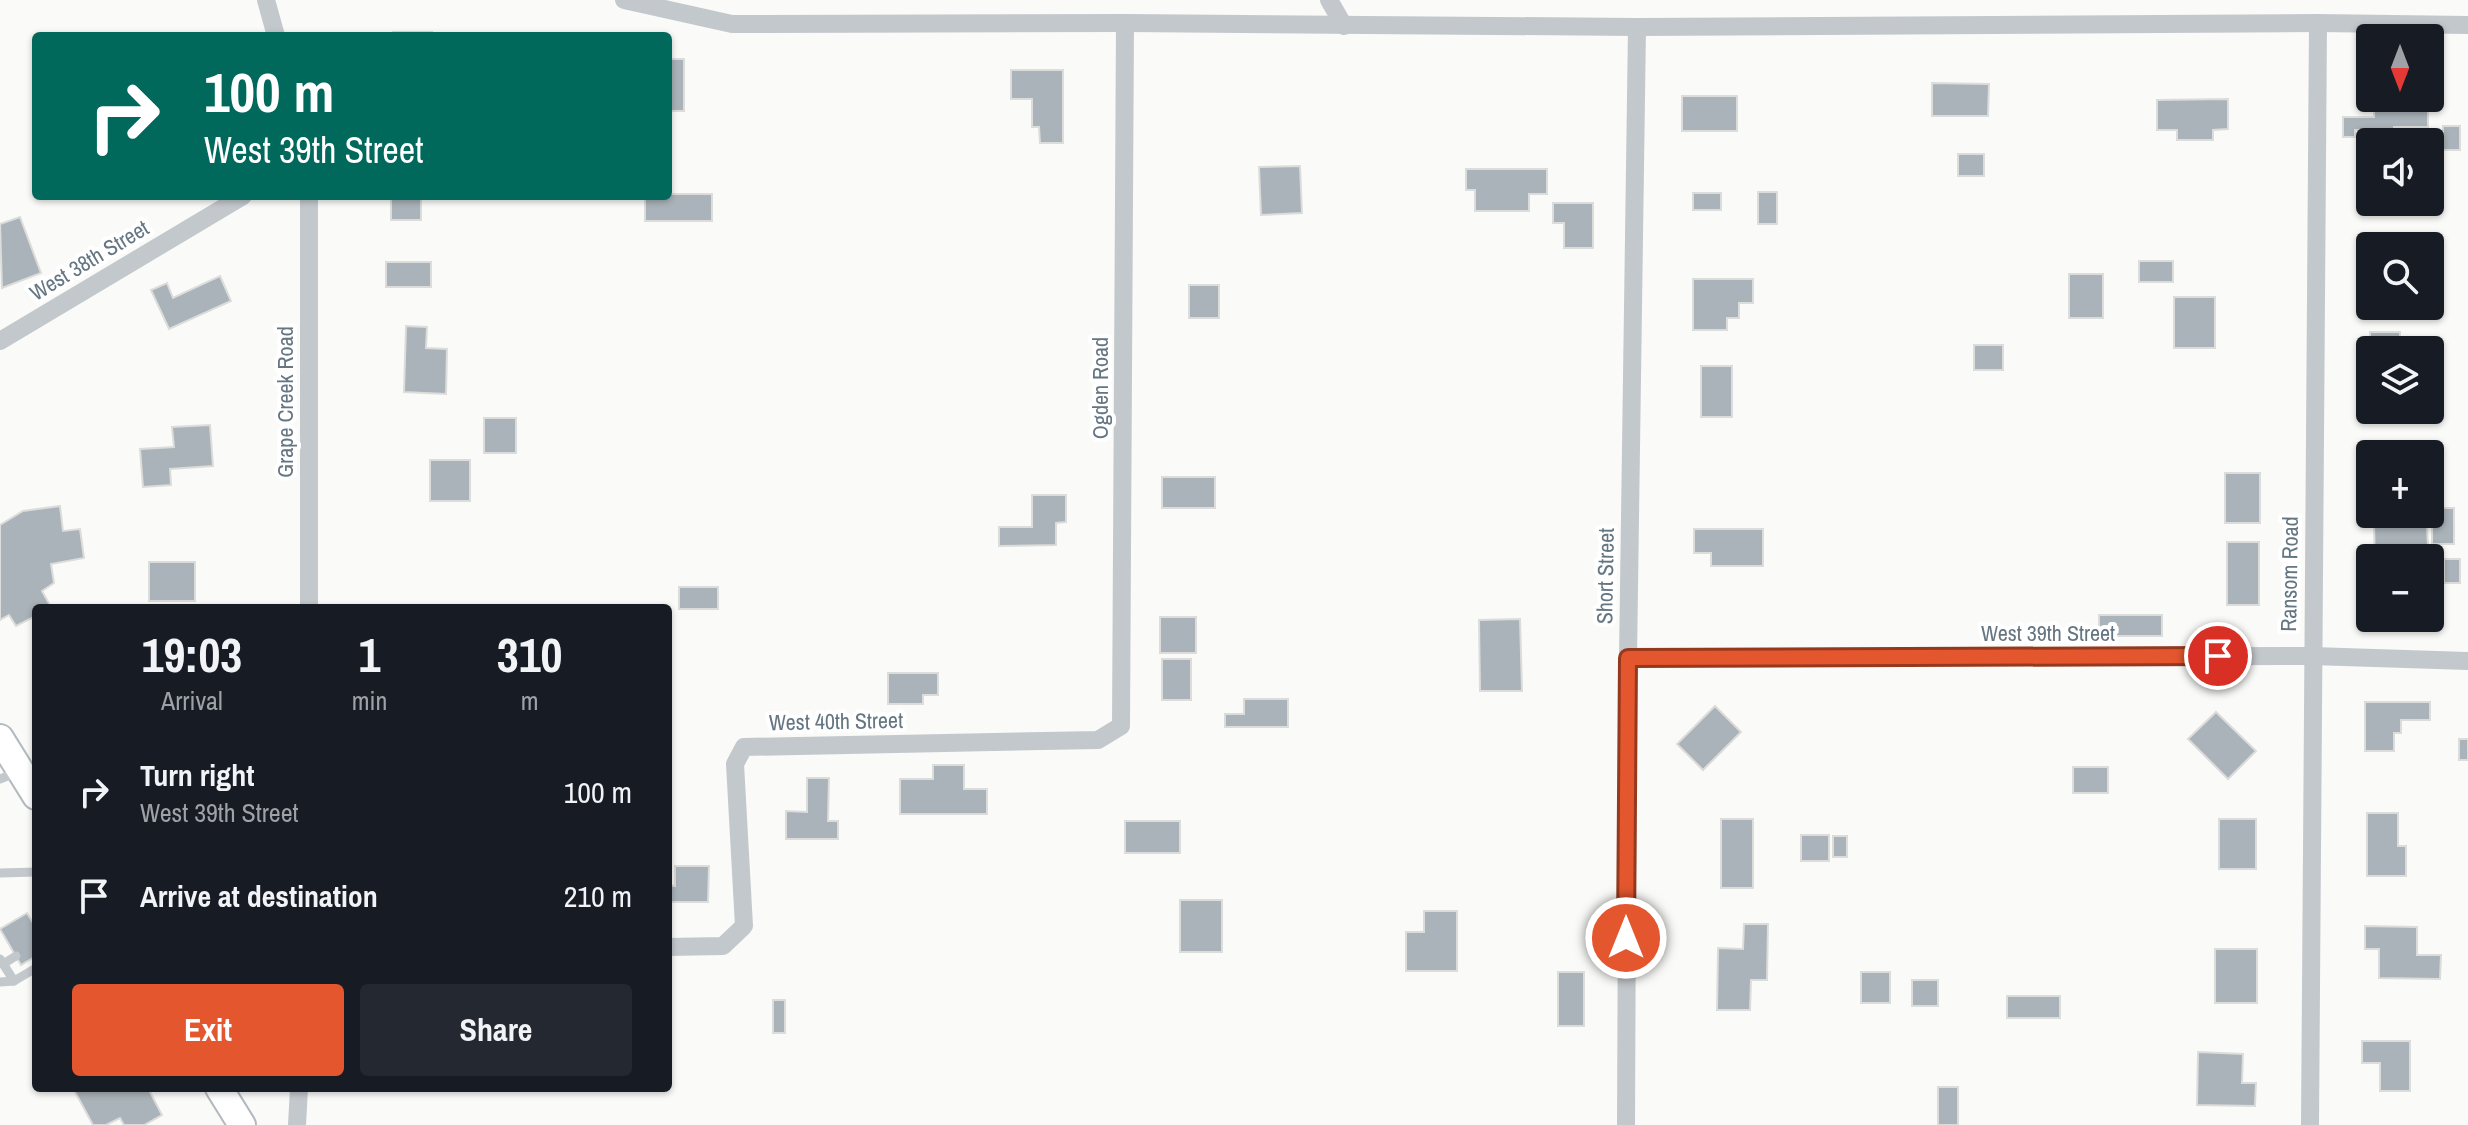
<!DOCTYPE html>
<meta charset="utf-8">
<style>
:root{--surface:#171b24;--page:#242831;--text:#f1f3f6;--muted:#9ea1a6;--accent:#e4572e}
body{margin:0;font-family:"Archivo Narrow",sans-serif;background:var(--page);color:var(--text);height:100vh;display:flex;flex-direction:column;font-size:30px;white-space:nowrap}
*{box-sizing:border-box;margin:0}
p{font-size:26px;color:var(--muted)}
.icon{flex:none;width:44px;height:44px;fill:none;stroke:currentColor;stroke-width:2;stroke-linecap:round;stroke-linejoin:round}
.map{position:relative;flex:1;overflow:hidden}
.details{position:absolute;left:32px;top:604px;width:640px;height:488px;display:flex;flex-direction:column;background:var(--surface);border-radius:8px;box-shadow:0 2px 6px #0004}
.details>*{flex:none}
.hud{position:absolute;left:32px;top:32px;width:640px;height:168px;border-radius:8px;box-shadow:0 2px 6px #0004;background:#00695c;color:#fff;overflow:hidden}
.needle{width:52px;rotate:180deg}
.tools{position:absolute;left:2356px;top:24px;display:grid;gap:16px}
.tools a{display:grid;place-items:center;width:88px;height:88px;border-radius:8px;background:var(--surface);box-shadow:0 2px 6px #0004;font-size:40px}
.pin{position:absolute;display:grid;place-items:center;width:68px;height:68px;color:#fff;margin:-34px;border:4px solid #fff;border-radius:50%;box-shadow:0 2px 8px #0007}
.me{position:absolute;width:88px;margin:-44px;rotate:0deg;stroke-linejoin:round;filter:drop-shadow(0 0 6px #0008)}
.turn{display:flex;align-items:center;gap:28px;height:168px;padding:0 40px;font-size:36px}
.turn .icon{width:104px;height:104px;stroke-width:2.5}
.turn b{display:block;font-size:56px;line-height:68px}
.eta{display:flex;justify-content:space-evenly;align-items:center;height:136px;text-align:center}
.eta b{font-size:48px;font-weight:700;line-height:56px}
.action{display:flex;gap:16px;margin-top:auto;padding:16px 40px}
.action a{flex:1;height:92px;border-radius:8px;background:var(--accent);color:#fff;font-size:32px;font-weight:700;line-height:92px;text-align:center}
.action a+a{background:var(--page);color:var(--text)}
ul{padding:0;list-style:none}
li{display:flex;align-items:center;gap:24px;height:104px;padding:0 40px}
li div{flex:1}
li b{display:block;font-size:30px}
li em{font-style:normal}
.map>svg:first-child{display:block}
.building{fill:#aab3b9;stroke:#dcdcda;stroke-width:2}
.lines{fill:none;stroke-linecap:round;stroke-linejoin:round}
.secondary-casing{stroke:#b3babf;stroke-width:30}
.service{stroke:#c3c8cc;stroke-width:9}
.minor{stroke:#c3c8cc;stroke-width:18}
.secondary{stroke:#fff;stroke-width:26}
.route-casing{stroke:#94391e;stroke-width:20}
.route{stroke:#e4572e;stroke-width:14}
.labels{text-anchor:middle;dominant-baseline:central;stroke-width:8;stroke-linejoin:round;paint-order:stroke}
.street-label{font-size:22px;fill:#657683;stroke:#fff}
</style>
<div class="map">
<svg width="2468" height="1125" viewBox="0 0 2468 1125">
<rect width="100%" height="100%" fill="#fafaf8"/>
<g class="building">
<rect x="393" y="32" width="39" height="4"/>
<rect x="668" y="59" width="16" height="52"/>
<path d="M1011,70h52v73h-23l-1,-16h-7v-28h-21z"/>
<path d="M1932,83l57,1 -1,32h-56z"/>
<rect x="1682" y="96" width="55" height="35"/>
<path d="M2374,98h54v29h-34v7l-22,1v-5h-17v7h-12v-20h31z"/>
<path d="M2228,99v30l-15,1v10h-36v-10h-20v-30z"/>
<rect x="2443" y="126" width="17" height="24"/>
<rect x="1958" y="154" width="26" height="22"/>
<path d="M1300,166l2,47 -41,2 -2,-48z"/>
<path d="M1466,169h81v25h-18v17h-54v-21h-9z"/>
<rect x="1758" y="192" width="19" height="32"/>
<rect x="1693" y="193" width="28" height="17"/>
<path d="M668,194h44v27h-67v-25h23z"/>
<rect x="391" y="196" width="30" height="24"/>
<path d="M1553,203h40v45h-29v-25h-11z"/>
<path d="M20,217l21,56 -39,15 -2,-64z"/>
<rect x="2139" y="261" width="34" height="21"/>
<rect x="386" y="262" width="45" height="25"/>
<rect x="2069" y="274" width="34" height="44"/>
<path d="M220,276l11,25 -62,28 -18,-39 16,-7 6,15z"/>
<path d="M1693,279h60v24h-14v15h-12v12h-34z"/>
<rect x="1189" y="285" width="30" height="33"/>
<rect x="2174" y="297" width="41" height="51"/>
<path d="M406,326l21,1 -1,21 21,1 -1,45 -42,-2z"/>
<path d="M2370,332h30v13h7v5h-37v36z"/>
<rect x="1974" y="345" width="29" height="25"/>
<rect x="1701" y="366" width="31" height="51"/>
<rect x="484" y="418" width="32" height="35"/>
<path d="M210,425l3,41 -43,3 1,16 -28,2 -3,-38 34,-2 -2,-20z"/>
<rect x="430" y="460" width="40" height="41"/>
<rect x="2225" y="473" width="35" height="50"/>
<rect x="1162" y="477" width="53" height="31"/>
<path d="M1032,495h34v27l-10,1v22l-57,1v-19h33z"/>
<path d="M60,506l3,25 17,-2 4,29 -33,6 3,19 -12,8 9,16 -15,1v8l-20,10 -7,-11 -9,5v-95l23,-14z"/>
<rect x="2432" y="508" width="22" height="36"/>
<path d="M2427,526l1,20 -19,1v11h-34l-1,-31z"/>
<path d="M1694,529h69v37h-52v-13h-17z"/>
<rect x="2227" y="542" width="32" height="63"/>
<rect x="2444" y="559" width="16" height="24"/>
<rect x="149" y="562" width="46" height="39"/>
<rect x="679" y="587" width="39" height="22"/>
<rect x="2099" y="615" width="63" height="21"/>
<rect x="1160" y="617" width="36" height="36"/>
<path d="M1520,619l2,72h-42l-1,-71z"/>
<rect x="1162" y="659" width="29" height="41"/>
<path d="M888,673h50v22h-15v9h-35z"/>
<path d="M1244,699h44v28h-63v-13h19z"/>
<path d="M2365,702h65v18h-29v13h-7v18h-29z"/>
<path d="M1715,706l26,26 -38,38 -26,-26z"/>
<path d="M2216,712l40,39 -28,28 -40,-40z"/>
<rect x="2459" y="739" width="9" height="21"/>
<path d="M933,765h31v24h23v25h-87v-35h33z"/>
<rect x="2073" y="767" width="35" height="26"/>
<path d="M807,778h22l-1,43h10v18h-52v-28l21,1z"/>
<path d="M2367,813h31v33h8v30h-39z"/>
<rect x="1721" y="819" width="32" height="69"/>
<rect x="2219" y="819" width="37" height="50"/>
<rect x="1125" y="821" width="55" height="32"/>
<rect x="1801" y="835" width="28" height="26"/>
<rect x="1833" y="836" width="14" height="21"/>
<path d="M675,866h34l-1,36h-40v-17l7,1z"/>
<rect x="1180" y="900" width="42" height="52"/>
<path d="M1424,911h33v60h-51v-39h18z"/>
<path d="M27,913l9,15v28l-15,9 -21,-36z"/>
<path d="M1744,924h24l-1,56h-16l-1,30h-33l1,-62 25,1z"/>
<path d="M2365,926l52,1v28h24l-1,24 -61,-1v-29h-14z"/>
<rect x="2215" y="949" width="42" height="54"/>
<rect x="1558" y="972" width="26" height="54"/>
<rect x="1861" y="972" width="29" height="31"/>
<rect x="1912" y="980" width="26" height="26"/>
<rect x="2007" y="996" width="53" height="22"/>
<rect x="773" y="1000" width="12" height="33"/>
<path d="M2362,1041h48v50h-30v-28h-18z"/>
<path d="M2198,1052l45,2 -1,29h14l-1,23 -58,-1z"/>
<rect x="1938" y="1087" width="20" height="38"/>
<path d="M73,1088h75l14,27 -18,10h-20l-4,-7 -14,7h-13z"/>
</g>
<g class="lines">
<defs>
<g id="secondary">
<path d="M0,738l36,58"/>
<path d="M219,1088l23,37"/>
</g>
</defs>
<use href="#secondary" class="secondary-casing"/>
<g class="service">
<path d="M0,779l17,-7"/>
<path d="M0,873l36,-1"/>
<path d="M0,959l14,22 22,-13"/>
<path d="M3,964l13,-8"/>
<path d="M0,982l14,-1"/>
</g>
<g class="minor">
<path d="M266,0l10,36"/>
<path d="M624,0l108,24 393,-1 512,4 681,-4 150,2"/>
<path d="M1329,0l15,26"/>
<path d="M309,196v412"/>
<path d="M0,341l243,-145"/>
<path d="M1628,658l684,-2 156,5"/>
<path d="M668,947l55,-1 21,-20 -9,-162 9,-17 354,-7 23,-14 4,-703"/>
<path d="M297,1125l2,-37"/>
<path d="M1626,1125l2,-467 9,-631"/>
<path d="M2310,1125l8,-1102"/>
</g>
<use href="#secondary" class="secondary"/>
</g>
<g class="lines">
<defs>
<path id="route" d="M1626,938l2,-280 590,-2"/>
</defs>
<use href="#route" class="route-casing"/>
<use href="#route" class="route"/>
</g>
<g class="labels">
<g class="street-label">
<text transform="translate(89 260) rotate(-31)">West 38th Street</text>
<text transform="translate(1100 388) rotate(-90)">Ogden Road</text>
<text transform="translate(285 402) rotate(-90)">Grape Creek Road</text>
<text transform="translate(2289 574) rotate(-89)">Ransom Road</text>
<text transform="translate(1605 576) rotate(-89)">Short Street</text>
<text x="2048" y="633">West 39th Street</text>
<text transform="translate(836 721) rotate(-1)">West 40th Street</text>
</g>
</g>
</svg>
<div class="tools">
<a><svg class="needle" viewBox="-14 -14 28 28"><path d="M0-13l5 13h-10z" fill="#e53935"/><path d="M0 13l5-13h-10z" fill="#9ea1a6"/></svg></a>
<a><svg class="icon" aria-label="sound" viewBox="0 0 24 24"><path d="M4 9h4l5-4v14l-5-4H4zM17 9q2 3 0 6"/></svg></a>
<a><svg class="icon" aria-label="search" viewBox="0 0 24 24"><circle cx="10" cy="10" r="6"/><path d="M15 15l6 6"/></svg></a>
<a><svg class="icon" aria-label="layers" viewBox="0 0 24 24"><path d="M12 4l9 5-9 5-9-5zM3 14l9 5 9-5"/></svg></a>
<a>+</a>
<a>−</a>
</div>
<div class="pin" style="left:2218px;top:656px;background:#d93025"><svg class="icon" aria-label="arrive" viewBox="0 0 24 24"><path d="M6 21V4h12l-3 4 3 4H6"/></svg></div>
<svg class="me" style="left:1626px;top:938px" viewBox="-20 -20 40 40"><circle r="17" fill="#e4572e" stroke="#fff" stroke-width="3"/><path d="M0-11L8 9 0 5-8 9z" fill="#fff"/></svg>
<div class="hud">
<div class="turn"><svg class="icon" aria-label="right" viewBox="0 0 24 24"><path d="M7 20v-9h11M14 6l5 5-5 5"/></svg><div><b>100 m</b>West 39th Street</div></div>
</div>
<section class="details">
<div class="eta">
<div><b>19:03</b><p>Arrival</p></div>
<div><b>1</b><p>min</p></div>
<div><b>310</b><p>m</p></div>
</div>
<ul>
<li><svg class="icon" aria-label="right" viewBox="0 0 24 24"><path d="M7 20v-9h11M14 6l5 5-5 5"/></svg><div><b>Turn right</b><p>West 39th Street</p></div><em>100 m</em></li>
<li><svg class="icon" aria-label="arrive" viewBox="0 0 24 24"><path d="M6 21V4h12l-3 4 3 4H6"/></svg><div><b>Arrive at destination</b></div><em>210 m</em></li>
</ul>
<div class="action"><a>Exit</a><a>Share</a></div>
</section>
</div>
